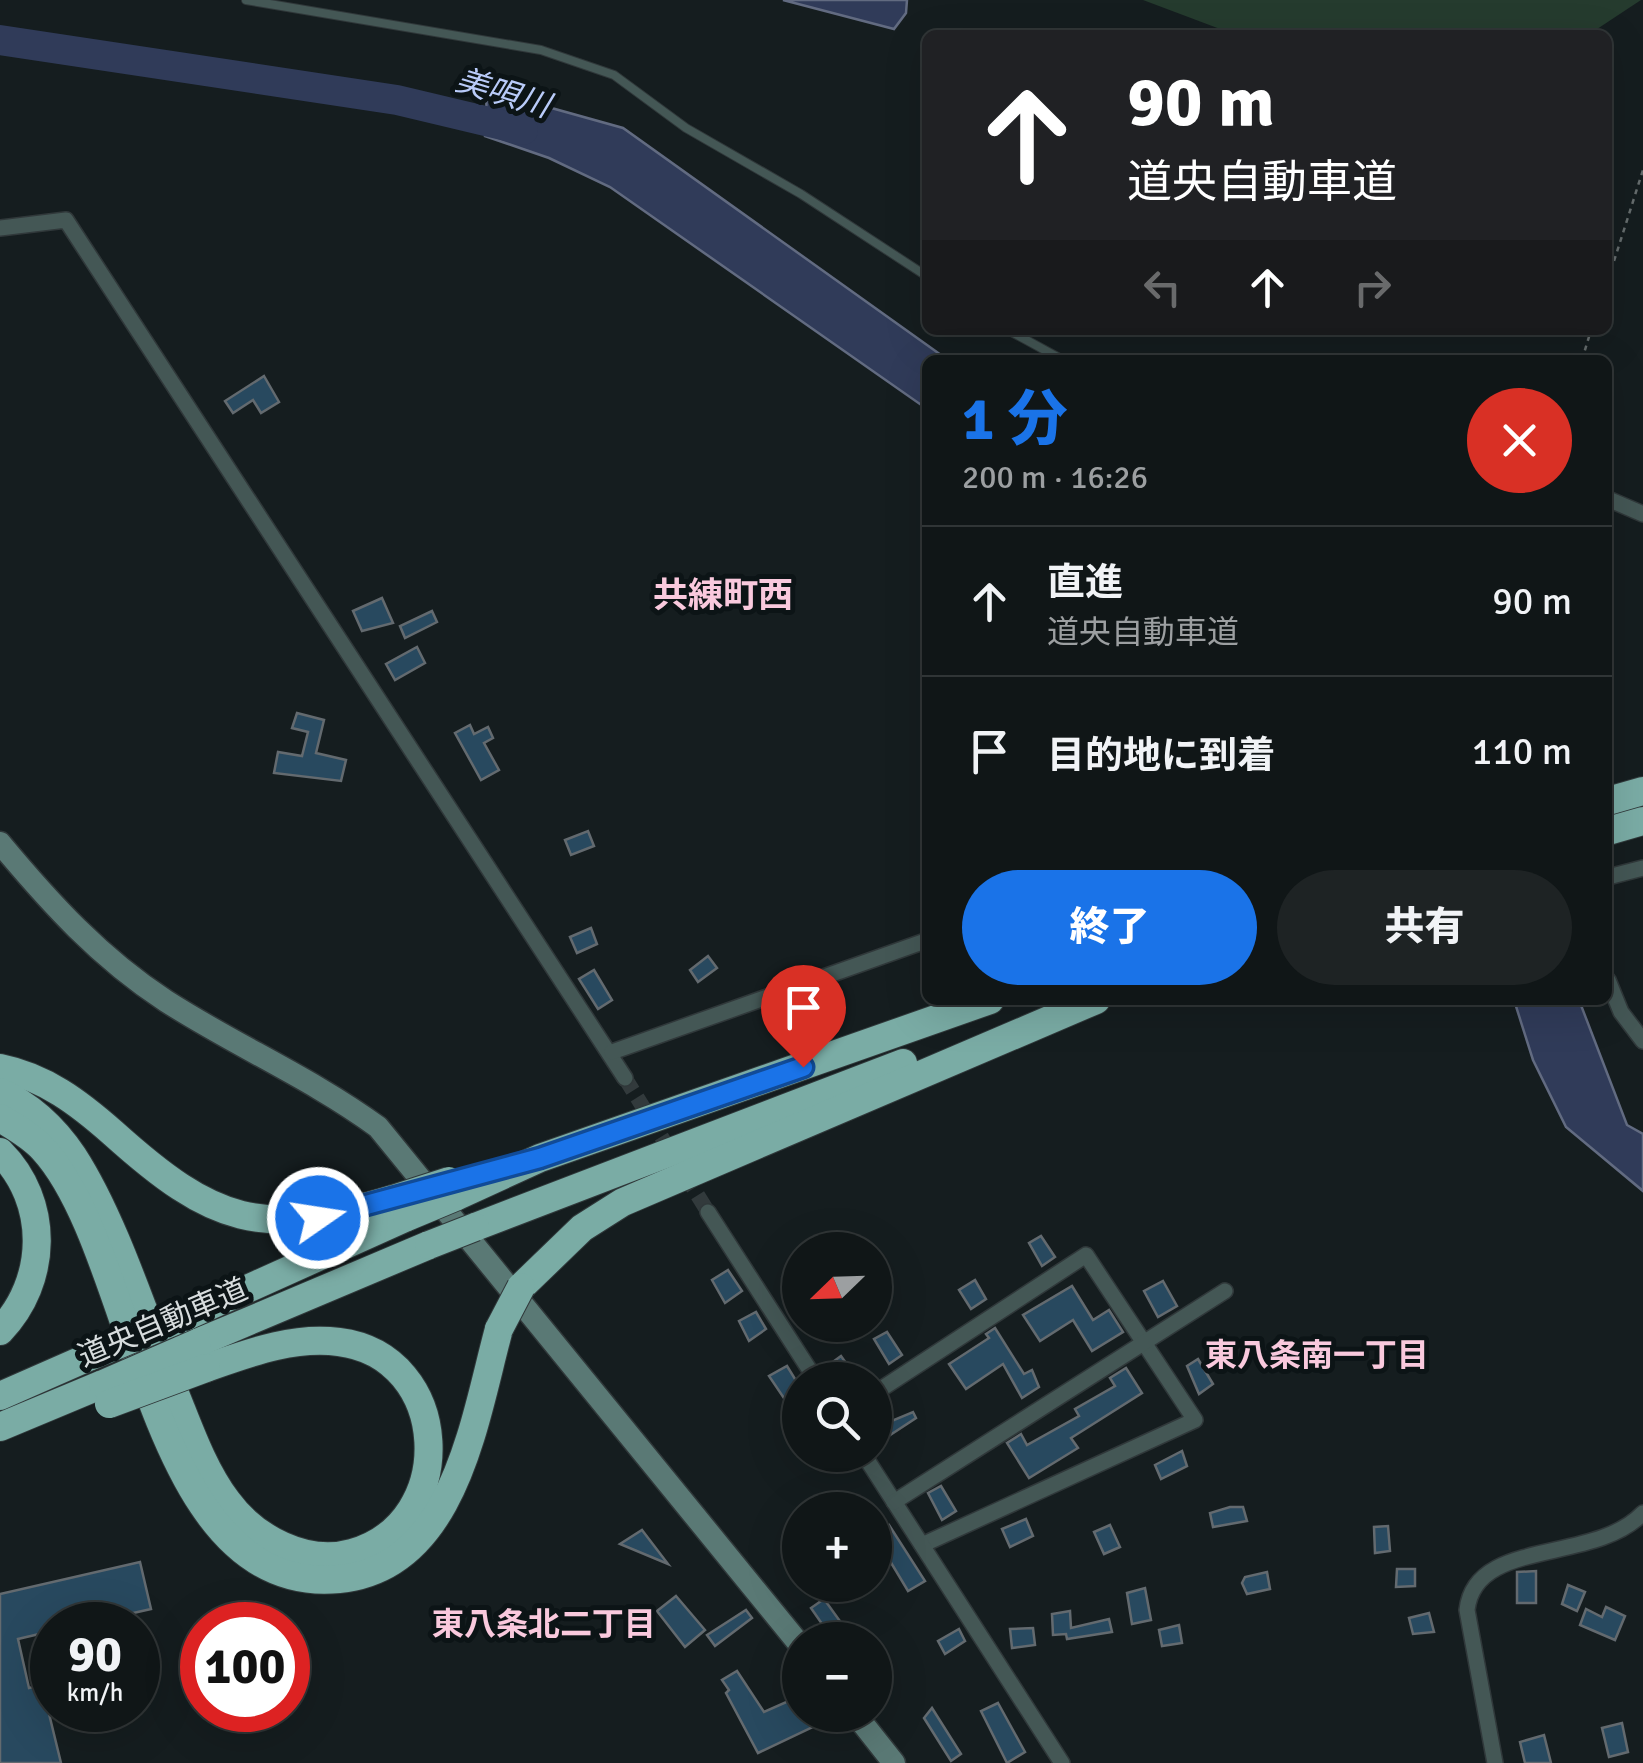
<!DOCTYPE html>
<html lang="ja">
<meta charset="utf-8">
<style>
:root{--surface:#101617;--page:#1e2324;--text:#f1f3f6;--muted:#9c9fa1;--line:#303536;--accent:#1a73e8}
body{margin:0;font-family:Signika,"Noto Sans JP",sans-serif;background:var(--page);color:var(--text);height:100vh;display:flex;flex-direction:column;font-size:38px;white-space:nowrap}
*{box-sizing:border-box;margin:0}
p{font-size:32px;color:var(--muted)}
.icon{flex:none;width:55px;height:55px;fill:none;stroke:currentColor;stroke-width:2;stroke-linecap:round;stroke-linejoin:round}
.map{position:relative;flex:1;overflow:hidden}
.drawer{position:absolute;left:922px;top:355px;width:690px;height:650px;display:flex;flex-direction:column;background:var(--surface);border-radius:15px;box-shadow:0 10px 40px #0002,0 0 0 2px var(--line)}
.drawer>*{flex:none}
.guide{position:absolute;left:922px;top:30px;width:690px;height:305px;border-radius:15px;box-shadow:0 10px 40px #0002,0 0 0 2px var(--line);background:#202124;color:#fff;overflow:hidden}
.needle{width:65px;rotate:247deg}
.tools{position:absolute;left:782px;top:1232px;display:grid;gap:20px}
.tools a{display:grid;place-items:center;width:110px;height:110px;border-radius:50%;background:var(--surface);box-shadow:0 10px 40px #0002,0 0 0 2px var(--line);font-size:50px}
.speed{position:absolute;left:30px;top:1602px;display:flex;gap:20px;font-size:50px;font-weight:700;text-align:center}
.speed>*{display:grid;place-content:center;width:130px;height:130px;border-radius:50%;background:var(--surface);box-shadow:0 10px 40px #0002,0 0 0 2px var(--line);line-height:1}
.speed small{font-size:25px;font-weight:400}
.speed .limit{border:15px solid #d22;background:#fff;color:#111}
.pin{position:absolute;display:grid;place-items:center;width:85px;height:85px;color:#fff;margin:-102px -42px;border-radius:50% 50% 50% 0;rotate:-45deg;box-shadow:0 0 10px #0007}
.pin .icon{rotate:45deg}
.me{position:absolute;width:110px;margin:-55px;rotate:77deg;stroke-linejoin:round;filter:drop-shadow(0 0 8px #0008)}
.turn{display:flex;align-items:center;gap:35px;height:210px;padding:0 40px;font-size:45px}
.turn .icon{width:130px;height:130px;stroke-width:2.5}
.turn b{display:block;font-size:70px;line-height:85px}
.lanes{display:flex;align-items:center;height:95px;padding:0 40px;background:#0003;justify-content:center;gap:50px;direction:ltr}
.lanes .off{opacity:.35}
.round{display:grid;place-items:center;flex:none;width:105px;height:105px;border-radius:52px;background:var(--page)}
.overview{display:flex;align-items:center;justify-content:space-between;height:170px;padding:0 40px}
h1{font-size:60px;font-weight:800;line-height:75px;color:var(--accent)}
.cta{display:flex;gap:20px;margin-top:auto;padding:20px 40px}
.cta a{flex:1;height:115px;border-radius:60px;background:var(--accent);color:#fff;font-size:40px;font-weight:800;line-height:115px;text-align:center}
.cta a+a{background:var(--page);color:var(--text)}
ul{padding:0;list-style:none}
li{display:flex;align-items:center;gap:30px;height:150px;padding:0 40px;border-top:2px solid var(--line)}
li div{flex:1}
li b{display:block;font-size:38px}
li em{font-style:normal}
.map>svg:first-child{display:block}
.green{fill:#253b2e}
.water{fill:#303b59;stroke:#626b81;stroke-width:2.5}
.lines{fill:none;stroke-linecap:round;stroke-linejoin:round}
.river{stroke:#303b59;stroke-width:30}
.building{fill:#28495f;stroke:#636a6f;stroke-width:2.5}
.street-tunnel{stroke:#323a3c;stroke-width:15;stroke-dasharray:15 8;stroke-linecap:butt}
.lane-casing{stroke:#30383a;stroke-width:10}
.street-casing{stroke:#30383a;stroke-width:18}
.secondary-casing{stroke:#30383a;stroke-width:25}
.highway-casing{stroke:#30383a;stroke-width:30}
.path{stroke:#656c6d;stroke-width:2.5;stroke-dasharray:5 5;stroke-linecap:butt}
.lane{stroke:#445755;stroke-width:8}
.street{stroke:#445755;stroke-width:15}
.secondary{stroke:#5a7975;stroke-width:22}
.highway{stroke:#7aaca5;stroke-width:28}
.highway-bridge-casing{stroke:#30383a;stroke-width:30;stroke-linecap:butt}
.highway-bridge{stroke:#7aaca5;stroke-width:28}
.route-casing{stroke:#114b97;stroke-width:25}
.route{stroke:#1a73e8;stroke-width:18}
.labels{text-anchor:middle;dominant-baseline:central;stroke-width:10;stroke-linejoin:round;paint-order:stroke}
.street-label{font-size:30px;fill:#d7dcdd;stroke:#0c1416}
.water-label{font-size:32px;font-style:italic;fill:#b9cbf9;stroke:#0c1416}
.neighbourhood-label{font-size:32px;font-weight:bold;fill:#f9c9dd;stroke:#0c1416}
.quarter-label{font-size:35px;font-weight:bold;fill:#f9c9dd;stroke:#0c1416}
</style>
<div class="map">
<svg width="1643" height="1763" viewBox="0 0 1643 1763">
<rect width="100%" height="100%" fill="#151d1f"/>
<path class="green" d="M1143,0h498l-53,35h-352z"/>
<g class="water">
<path d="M783,0h124l-1,13 -12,16z"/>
<path d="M487,90l136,38 325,232h-20l-1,49 -317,-222 -61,-29 -64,-22z"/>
<path d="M1514,1000h65l48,125 16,9v57l-77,-64 -33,-67z"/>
</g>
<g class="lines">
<path class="river" d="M0,40l397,60 126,30"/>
</g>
<g class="building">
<path d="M264,376l15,26 -18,11 -8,-13 -20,13 -8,-12z"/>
<path d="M382,598l11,25 -31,8 -9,-20z"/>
<path d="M432,611l5,11 -32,16 -5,-12z"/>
<path d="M417,647l8,16 -30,17 -9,-16z"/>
<path d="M297,713l27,7 -8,33 30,7 -5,21 -67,-8 4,-21 24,4 6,-24 -16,-4z"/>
<path d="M470,725l4,9 14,-7 5,11 -9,5 15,27 -18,10 -26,-47z"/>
<path d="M588,831l6,15 -23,9 -6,-15z"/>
<path d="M591,928l6,16 -20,9 -7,-16z"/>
<path d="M708,956l9,12 -19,14 -8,-12z"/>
<path d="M594,970l18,30 -14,9 -19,-30z"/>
<path d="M1041,1236l14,21 -13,9 -13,-23z"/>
<path d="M728,1270l14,21 -17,12 -13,-23z"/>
<path d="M975,1280l11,19 -15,10 -12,-19z"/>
<path d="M1163,1281l14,25 -19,11 -14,-26z"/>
<path d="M1072,1286l21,34 16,-10 14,22 -31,19 -19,-31 -33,21 -17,-26z"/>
<path d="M756,1312l10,17 -17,12 -10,-20z"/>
<path d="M995,1328l29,46 8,-4 7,17 -17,11 -19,-34 -37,25 -17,-25 40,-26 -3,-4z"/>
<path d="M887,1332l15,23 -13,9 -15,-25z"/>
<path d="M841,1356l17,24h-17l-11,-16z"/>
<path d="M1198,1359l15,25 -14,10 -12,-28z"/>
<path d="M787,1366l13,21v35l-31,-46z"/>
<path d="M1126,1368l16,25 -71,45 7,10 -49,30 -22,-35 14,-9 6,11 52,-29 -4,-7 40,-23 -5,-8z"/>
<path d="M875,1405l12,18 26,-11 3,6 -41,27z"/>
<path d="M1182,1451l5,15 -26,13 -6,-14z"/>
<path d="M941,1486l15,25 -14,9 -14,-27z"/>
<path d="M1230,1507h13l4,14 -34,6 -3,-14z"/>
<path d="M1026,1519l7,17 -23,11 -8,-18z"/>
<path d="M889,1525l36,56 -17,10 -33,-55z"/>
<path d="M1110,1525l10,22 -16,7 -10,-22z"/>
<path d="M1388,1526l2,25 -15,2 -1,-26z"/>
<path d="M642,1530l26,34 -48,-20z"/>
<path d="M140,1562l11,47 -71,16h-28v6l-34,8 11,49 13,-3 19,78h-61v-169z"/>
<path d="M1397,1569h18v17l-19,1z"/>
<path d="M1536,1571v32h-19v-31z"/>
<path d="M1267,1572l3,17 -23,5 -5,-11 3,-6z"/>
<path d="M1568,1585l17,7 -8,19 -15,-7z"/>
<path d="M1145,1588l6,32 -19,4 -5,-31z"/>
<path d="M676,1596l29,34 -20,17 -28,-36z"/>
<path d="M824,1599l18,25 -13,10 -18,-26z"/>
<path d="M1606,1607l19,9 -10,24 -35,-15 6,-16 16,8z"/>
<path d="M746,1610l6,8 -37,28 -8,-11z"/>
<path d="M1070,1611l1,17 38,-9 3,13 -45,7 -1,-5 -13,1 -1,-21z"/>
<path d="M1429,1613l5,19 -21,2 -4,-16z"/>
<path d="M1179,1625l3,18 -20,3 -3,-16z"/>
<path d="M1033,1628l2,17 -23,3 -2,-19z"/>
<path d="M959,1629l6,12 -20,13 -7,-13z"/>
<path d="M737,1671l27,41 36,-16v19h8l5,12 -55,26 -32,-60 3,-3 -7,-10z"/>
<path d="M998,1703l27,49 -18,11 -26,-52z"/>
<path d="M932,1708l29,46 -10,7 -27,-43z"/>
<path d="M1622,1723l6,29 -19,5 -7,-29z"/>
<path d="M1544,1735l7,28h-26l-5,-21z"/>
</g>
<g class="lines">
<path class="street-tunnel" d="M625,1078l83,134"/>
<defs>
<g id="lane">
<path d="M246,0l295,50 73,25 72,53 115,66 127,83"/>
<path d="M1008,330l55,30"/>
</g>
<g id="street">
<path d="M0,228l66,-8 559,858"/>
<path d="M1608,499l35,15"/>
<path d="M1608,877l35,-9"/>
<path d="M1608,980l13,32 22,29"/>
<path d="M612,1052l316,-112"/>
<path d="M708,1212l108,168"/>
<path d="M875,1393l211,-138 109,165 -273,125"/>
<path d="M864,1455l198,308"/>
<path d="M894,1502l331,-211"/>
<path d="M1495,1763l-28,-153c8,-73 126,-45 176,-97"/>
</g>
<g id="secondary">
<path d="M0,843c50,60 100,115 166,158 70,45 145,77 212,126l422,518"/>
<path d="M856,1715l38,48"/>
</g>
<g id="highway">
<path d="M1608,801l35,-10"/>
<path d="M1608,831l35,-10"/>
<path d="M0,1068c45,9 79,35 113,65 100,90 148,106 280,66"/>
<path d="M0,1092c31,14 54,36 73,64 43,66 76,175 107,250 13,33 26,67 47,95 27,37 79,65 125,52 108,-30 100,-197 -13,-211 -46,-6 -90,11 -133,26"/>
<path d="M0,1118c15,9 31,18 43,31 97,105 105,449 296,430 116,-11 135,-159 160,-250"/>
<path d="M0,1152c50,50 48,129 0,179"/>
<path d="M455,1197l85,-39 450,-158"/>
<path d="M475,1227l428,-164"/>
<path d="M521,1287l61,-59 41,-26 473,-202"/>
<path d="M187,1316l220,-99"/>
<path d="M197,1343l232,-98"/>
<path d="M0,1396l91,-40"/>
<path d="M0,1427l103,-43"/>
</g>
</defs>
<use href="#lane" class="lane-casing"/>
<use href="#street" class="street-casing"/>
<use href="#secondary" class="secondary-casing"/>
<use href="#highway" class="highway-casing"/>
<g class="path">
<path d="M1608,280l35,-110"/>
<path d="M1582,360l9,-30"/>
</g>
<use href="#lane" class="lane"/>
<use href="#street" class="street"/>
<use href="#secondary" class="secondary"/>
<use href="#highway" class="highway"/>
<defs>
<g id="highway-bridge">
<path d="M393,1199l56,-18"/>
<path d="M407,1217l48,-20"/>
<path d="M429,1245l46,-18"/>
<path d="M499,1329l22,-42"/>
<path d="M91,1356l96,-40"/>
<path d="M103,1384l94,-41"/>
<path d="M109,1404l97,-36"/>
</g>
</defs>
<use href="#highway-bridge" class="highway-bridge-casing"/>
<use href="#highway-bridge" class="highway-bridge"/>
</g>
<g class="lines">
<defs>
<path id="route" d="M318,1218l222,-60 263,-91"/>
</defs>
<use href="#route" class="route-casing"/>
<use href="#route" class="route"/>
</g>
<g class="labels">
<g class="street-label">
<text transform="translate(163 1323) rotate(-23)">道央自動車道</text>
</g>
<g class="water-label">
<text transform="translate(503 93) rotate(17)">美唄川</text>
</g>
<g class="neighbourhood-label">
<text x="1317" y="1355">東八条南一丁目</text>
<text x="544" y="1624">東八条北二丁目</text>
</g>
<g class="quarter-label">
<text x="723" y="595">共練町西</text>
</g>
</g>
</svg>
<div class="tools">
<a><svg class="needle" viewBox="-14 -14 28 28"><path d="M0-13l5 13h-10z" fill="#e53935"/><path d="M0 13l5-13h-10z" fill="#9c9fa1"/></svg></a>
<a><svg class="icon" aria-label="search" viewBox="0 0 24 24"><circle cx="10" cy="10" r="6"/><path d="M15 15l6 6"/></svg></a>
<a>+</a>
<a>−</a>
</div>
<div class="speed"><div>90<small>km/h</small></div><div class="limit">100</div></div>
<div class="pin" style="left:803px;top:1067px;background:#d93025"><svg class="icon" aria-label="arrive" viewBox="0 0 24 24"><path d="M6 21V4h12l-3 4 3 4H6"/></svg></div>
<svg class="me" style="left:318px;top:1218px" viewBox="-20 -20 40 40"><circle r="17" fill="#1a73e8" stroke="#fff" stroke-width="3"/><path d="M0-11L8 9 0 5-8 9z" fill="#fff"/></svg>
<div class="guide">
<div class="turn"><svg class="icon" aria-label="ahead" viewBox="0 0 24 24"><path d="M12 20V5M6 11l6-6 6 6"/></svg><div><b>90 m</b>道央自動車道</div></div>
<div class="lanes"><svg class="icon off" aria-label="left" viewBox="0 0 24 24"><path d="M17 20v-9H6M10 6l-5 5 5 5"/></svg><svg class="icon" aria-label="ahead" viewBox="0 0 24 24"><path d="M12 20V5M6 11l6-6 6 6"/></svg><svg class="icon off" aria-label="right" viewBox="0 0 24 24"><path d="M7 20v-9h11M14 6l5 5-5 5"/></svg></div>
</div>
<section class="drawer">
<div class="overview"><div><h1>1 分</h1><p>200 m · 16:26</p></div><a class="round" style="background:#d93025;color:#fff"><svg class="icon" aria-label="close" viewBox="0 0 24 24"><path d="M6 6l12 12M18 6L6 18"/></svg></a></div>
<ul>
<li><svg class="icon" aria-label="ahead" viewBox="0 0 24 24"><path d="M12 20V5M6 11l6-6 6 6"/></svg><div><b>直進</b><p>道央自動車道</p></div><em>90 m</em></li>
<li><svg class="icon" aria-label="arrive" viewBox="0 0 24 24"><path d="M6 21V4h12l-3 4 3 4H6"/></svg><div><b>目的地に到着</b></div><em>110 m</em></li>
</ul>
<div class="cta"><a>終了</a><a>共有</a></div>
</section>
</div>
